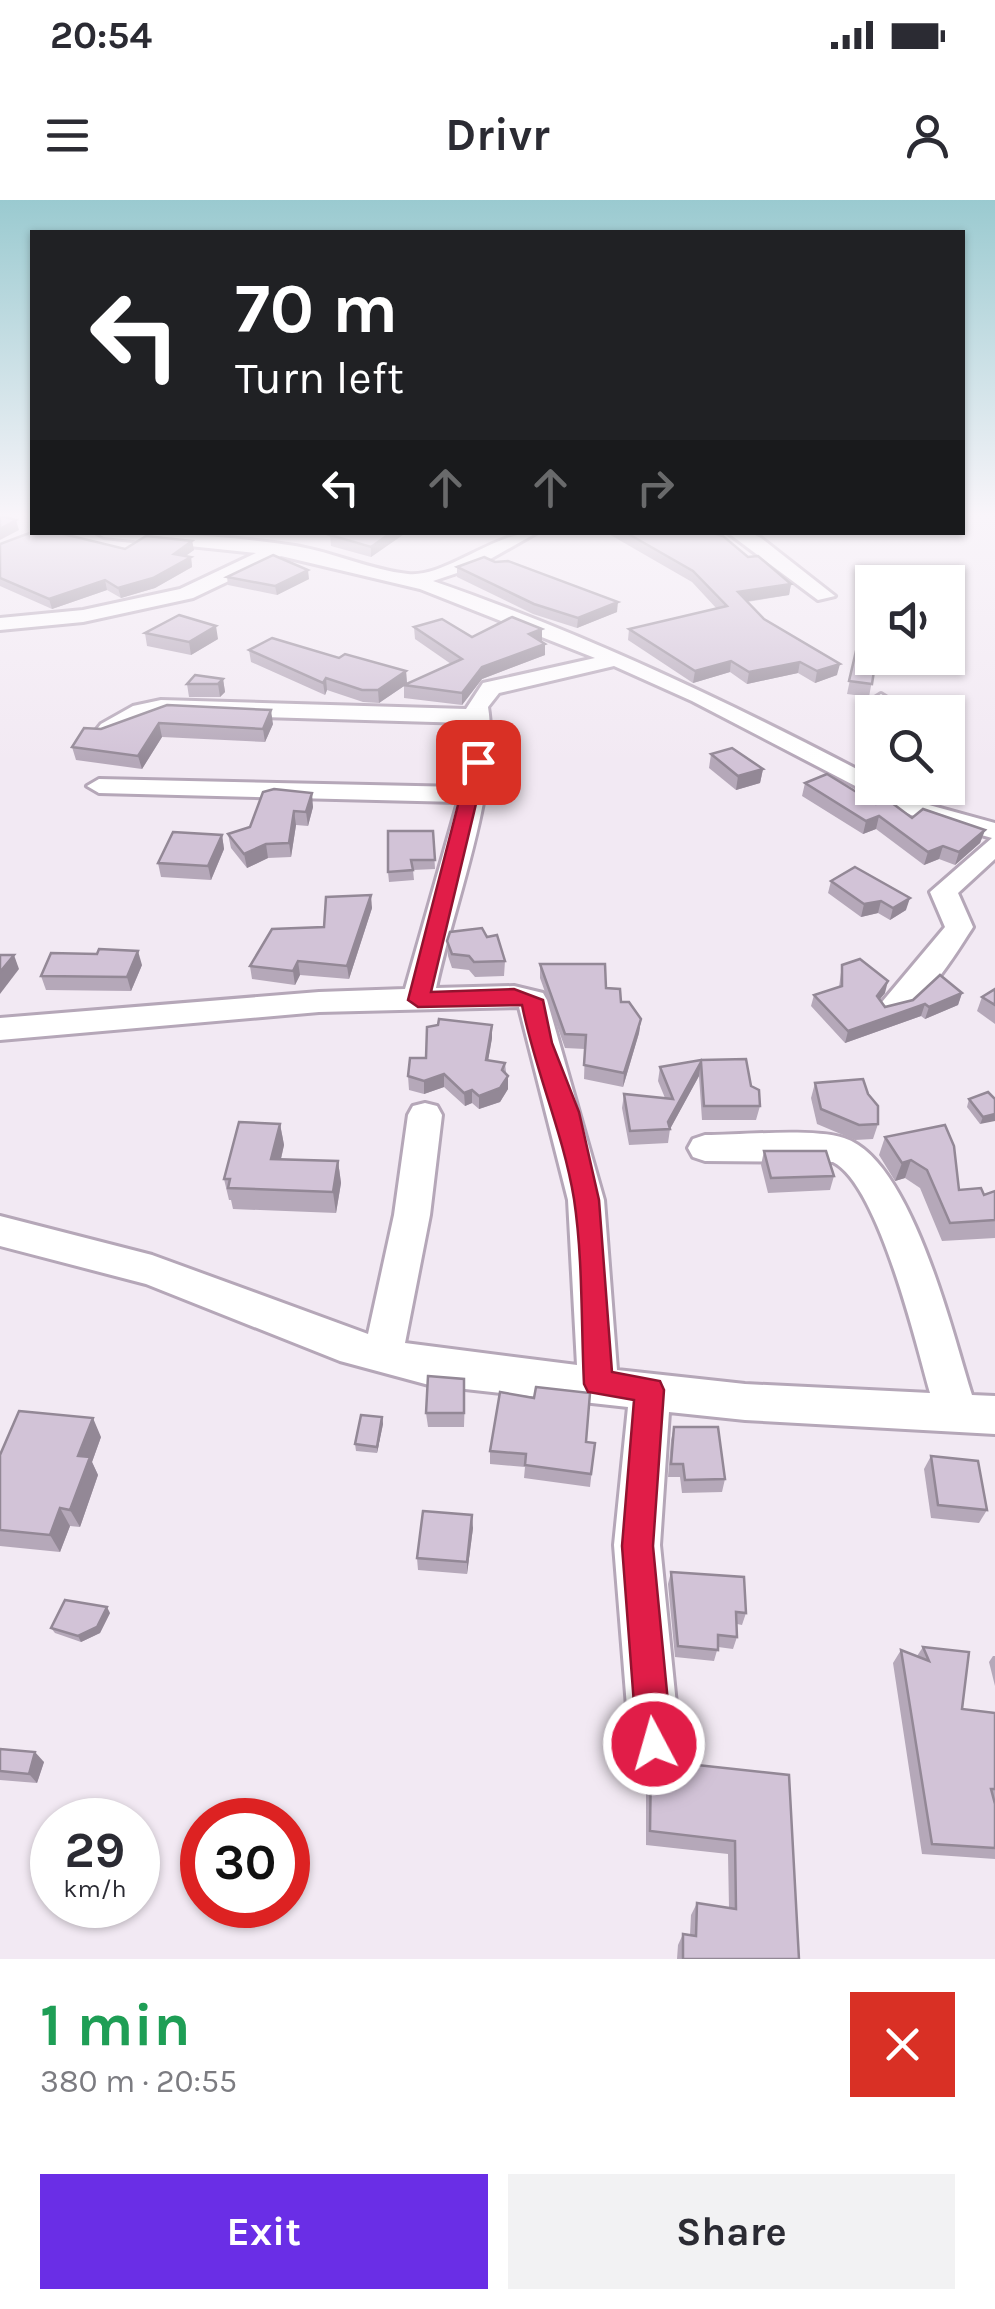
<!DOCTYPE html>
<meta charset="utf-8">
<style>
:root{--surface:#fff;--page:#f2f2f3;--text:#2b2b33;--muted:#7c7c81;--accent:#6a2ee6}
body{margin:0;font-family:Karla,sans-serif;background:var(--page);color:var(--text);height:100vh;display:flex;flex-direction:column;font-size:38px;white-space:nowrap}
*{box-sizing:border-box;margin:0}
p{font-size:32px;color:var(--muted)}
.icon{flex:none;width:55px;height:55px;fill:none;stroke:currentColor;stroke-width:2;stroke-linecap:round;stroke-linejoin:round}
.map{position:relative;height:1759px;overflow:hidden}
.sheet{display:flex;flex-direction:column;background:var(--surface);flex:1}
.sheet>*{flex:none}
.guide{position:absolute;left:30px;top:30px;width:935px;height:305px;border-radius:0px;box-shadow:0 2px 8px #0004;background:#202124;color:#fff;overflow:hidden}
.fabs{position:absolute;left:855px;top:365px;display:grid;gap:20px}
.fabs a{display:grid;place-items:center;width:110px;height:110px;border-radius:0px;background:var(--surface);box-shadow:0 2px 8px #0004;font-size:50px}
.speed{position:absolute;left:30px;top:1598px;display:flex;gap:20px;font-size:50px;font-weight:700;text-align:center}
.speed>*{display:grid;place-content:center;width:130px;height:130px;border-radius:50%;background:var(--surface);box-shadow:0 2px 8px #0004;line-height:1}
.speed small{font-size:25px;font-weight:400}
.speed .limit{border:15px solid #d22;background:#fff;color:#111}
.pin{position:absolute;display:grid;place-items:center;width:85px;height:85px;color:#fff;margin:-42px;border-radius:20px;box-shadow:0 5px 15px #0006}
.me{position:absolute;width:110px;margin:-55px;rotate:354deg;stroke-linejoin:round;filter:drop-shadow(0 0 8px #0008)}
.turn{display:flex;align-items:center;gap:35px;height:210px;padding:0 40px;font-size:45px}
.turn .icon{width:130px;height:130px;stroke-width:2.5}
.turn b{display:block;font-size:70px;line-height:85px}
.lanes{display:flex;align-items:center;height:95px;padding:0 40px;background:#0003;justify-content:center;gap:50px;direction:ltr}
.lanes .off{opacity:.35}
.round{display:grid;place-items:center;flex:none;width:105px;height:105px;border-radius:0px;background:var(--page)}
.head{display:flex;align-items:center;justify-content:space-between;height:170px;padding:0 40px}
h1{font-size:60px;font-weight:700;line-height:75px;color:#1e9e55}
.cta{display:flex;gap:20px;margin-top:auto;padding:20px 40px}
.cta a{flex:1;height:115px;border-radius:0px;background:var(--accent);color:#fff;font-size:40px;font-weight:700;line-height:115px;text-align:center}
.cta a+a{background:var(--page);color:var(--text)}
.status{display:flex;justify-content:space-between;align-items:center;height:70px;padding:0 50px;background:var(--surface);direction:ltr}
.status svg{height:28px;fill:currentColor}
header{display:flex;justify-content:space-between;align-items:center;height:130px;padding:0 40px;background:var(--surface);font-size:45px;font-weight:700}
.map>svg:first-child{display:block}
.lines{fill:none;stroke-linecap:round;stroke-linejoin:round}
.minor-casing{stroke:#b5a7b8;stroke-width:6}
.minor{fill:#fff;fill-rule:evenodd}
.wall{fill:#b5a8b9}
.shaded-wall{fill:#938896}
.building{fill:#d2c3d7;stroke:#938896;stroke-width:2.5}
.route{fill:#e11d48;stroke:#92132f;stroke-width:2.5}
</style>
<div class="status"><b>20:54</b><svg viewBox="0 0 49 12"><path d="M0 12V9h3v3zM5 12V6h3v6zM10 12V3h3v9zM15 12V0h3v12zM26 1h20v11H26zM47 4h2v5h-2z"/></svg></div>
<header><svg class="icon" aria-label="menu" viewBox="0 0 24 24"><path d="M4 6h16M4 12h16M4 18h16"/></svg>Drivr<svg class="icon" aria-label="person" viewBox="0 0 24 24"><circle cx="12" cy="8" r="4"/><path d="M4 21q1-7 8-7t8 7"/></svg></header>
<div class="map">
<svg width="995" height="1759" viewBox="0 0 995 1759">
<rect width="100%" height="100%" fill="#f2e9f3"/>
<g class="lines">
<defs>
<g id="minor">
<path d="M95,332c67,0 135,4 200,14 38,6 75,24 113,28 37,4 86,-42 130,-42l-60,34 -45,15c153,53 296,121 439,196v11h21l36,17 66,18v36l-37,34 15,34c-17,26 -58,97 -92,88l-4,-7 68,-81 -15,-35 62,-54 -81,-23 -219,-114 -78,-35 -115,27 -11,14c13,80 -35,199 -52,281l78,-2 29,7 4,7 57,200 13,170 128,14 185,9c-14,-50 -52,-209 -97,-231l-128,-1 -12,-4 -5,-9 5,-9 12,-4c36,0 108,-7 139,3 67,21 108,194 128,257l23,1v38l-250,-14 -76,-8 -9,133 20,199 -7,18 -18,7 -18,-7 -7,-18 -16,-199 14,-138 -199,-22 -89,-24 -194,-77 -146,-38v-30l152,39 216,79 26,-119 14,-100 5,-9 12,-3 12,3 5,9 -12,100 -25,128 172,22 -9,-165 -49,-193 -200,5 -319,28v-22l319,-26 86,-3 53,-187 -359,-9 -12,-7 12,-7 363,8 6,-64 -307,-9 -52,22 -12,-7 4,-5 32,-18 28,-6 305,9 17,-26 112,-25 -175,-69 -139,-33 -88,42 -110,24 -83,8v-12l83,-8 97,-21 76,-36 -152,-16z"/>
<path d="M727,332h22l12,6 74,58 -17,4z"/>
<path d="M881,494l11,7 -2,11h-18l-1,5 -1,-16z"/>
</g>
</defs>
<use href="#minor" class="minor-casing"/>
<use href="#minor" class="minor"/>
</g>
<g class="wall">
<path d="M407,332l-36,25 -40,-11 -1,-11z"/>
<path d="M710,332l81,52 -2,11 -42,7 17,17 73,56 -22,8 -17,-10 -51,11 -17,-12 -37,11 -65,-43 1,-11 88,-20 -25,-27 -85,-49z"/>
<path d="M192,341l2,9 -9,6 6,1 1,10 -37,21 -34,10 -14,-8 -55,19 -52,-23v-42l125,5z"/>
<path d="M495,362l122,50 -40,16 -44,-14 -76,-37v-10z"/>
<path d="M227,377l82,2 -32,16 -49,-10z"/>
<path d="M414,427l58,10 70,-8v12l3,3v11l-63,24 -20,26 -58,-7v-12l-25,17 -16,-1 -36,-12 -2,5 -74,-33 -2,-12 90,8 67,13 1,13 44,-20 -36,-25z"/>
<path d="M145,433l73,6 -27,16 -44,-9z"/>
<path d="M856,451l20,7 -7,39 -22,-3z"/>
<path d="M223,479l2,13 -5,5h-31l-2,-13z"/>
<path d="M167,505l106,19 -8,18 -103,-5 -20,32 -66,-9 -4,-13 29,-18z"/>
<path d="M948,529l13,25 -4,13 -9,-2z"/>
<path d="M711,554l52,15 -3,14 -24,7 -27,-22z"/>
<path d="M805,583l71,21 36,14 73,12 -5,13 -25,22 -16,-6 -15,6 -48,-36 -13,5 -61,-38z"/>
<path d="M263,592l50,15 -5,19 -12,-1 -5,32 -23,1 -21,10 -16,-20 -3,-14 22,-7z"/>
<path d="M433,631l2,38 -22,1 1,10 -25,2 -1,-10z"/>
<path d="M222,635l2,14 -13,31 -50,-3 -3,-14z"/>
<path d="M831,681l75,29 -16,10 -12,-7 -17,4 -33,-24z"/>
<path d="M372,708l-23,71 -49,-4 -5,10 -43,-6 -2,-13 74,-39z"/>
<path d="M487,737l18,24 -1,15 -29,1 -6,-7 -17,-2 -4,-12 -1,-15z"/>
<path d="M540,764l66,24 35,31 -2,14 -16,54 -39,-8 1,-30 -20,-1 -25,-70z"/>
<path d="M142,765l-11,26 -85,-1 -5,-14z"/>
<path d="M842,765l43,28 -6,7 6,7 77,-14 -4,12 -33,14 -4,-3 -76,27 -34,-37 3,-11 25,-8z"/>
<path d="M995,789v35l-18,-13 5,-14z"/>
<path d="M492,838l-4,22 17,3 3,26 -8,13 -21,7 -7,-6 -7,3 -21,-19 -20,7 -15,-4 -1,-14 18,-18z"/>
<path d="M701,860l50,26 9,20 -4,14h-54l-3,-44 -29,53 -2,14 -39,2 -7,-37 2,-14 41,4 -7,-17 2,-14z"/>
<path d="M815,883l63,41 -5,15 -18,1 -38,-16 -6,-26z"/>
<path d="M969,899h26l-15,25 -13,-17z"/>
<path d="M280,924l4,21 -3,14 57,2 3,22 -5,30 -103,-4 -2,-9h-2l-5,-21z"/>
<path d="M885,937l74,53 25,5 11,-4v47l-53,3 -22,-53 -15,-10 -10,3 -16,-26z"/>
<path d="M764,951l70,25 -4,14 -62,3 -7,-28z"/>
<path d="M465,1193l-1,34h-36l-2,-14z"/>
<path d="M382,1217l1,7 -6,29 -21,-2 -1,-7z"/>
<path d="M674,1227l51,52 -3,13 -40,1 -2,-16h-12l3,-37z"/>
<path d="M101,1237l-9,25 6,13 -18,52 -10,-1 -10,26 -60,-6v-91z"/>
<path d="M586,1242l9,1 -5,44 -66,-9 1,-11 -35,-3v-13z"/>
<path d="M931,1256l56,54 -8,13 -48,-5 -7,-49z"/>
<path d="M473,1328l-6,46 -49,-4 -1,-12z"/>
<path d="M671,1372l75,41 -4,12 -5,-1v13l-4,12 -15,-2 -4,14 -39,-4 -7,-73z"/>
<path d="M110,1413l-10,20 -19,9 -26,-9 -4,-5z"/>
<path d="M923,1447l39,62 33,4v146l-73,-5 -29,-191 8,-13 16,6z"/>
<path d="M993,1456h2v30l-6,-24z"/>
<path d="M0,1549l44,13 -7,21 -37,-3z"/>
<path d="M651,1560l138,15 10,184h-122l1,-14 5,-11 7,1 1,-20 6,-12 32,5 -1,-54 -82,-9v-70z"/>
</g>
<g class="shaded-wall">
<path d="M16,320l3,10 -19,10v-11z"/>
<path d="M392,332h15l-36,25v-10z"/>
<path d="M192,341l2,9 -18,13 -2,-9z"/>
<path d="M191,357l1,10 -37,21 -34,10 -3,-10z"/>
<path d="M308,370l1,9 -32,16 -2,-9z"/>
<path d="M105,380l2,10 -55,19 -3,-10z"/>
<path d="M791,384l-2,11 -53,8 2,-11z"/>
<path d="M618,402l-1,10 -40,16 1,-10z"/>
<path d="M216,426l2,13 -27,16 -2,-13z"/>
<path d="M542,429v12l-13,-7z"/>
<path d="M545,444v11l-63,24 -20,26v-12l20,-26z"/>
<path d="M731,461l-1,11 -37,11 2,-12z"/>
<path d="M800,462l-2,11 -51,11 2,-12z"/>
<path d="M840,464l-3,11 -22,8 2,-12z"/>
<path d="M406,471l1,13 -28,19 -1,-13z"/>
<path d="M326,478l1,12 -2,5 -2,-12z"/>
<path d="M223,479l2,13 -5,5 -2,-13z"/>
<path d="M271,510l2,14 -8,18 -2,-13z"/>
<path d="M159,523l3,14 -20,32 -4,-13z"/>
<path d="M763,569l-3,14 -24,7 2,-14z"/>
<path d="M312,593l1,14 -5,19 -2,-14z"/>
<path d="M294,611l2,14 -5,32 -2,-14z"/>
<path d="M879,616l-3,13 -13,5 3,-13z"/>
<path d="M985,630l-5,13 -25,22 4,-13z"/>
<path d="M222,635l2,14 -13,31 -3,-14z"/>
<path d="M266,644l2,14 -21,10 -3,-14z"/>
<path d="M943,646l-4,13 -15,6 4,-13z"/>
<path d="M371,695l1,13 -23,71 -2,-13z"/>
<path d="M910,698l-4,12 -16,10 3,-12z"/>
<path d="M881,701l-3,12 -17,4 3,-13z"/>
<path d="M138,751l4,14 -11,26 -4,-14z"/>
<path d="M14,755l5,14 -19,25v-22z"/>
<path d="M298,761l2,14 -5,10 -2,-14z"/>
<path d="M888,781l-3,12 -12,15 4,-12z"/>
<path d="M962,793l-4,12 -33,14 4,-12z"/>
<path d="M925,804l-4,12 -76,27 3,-12z"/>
<path d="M641,819l-2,14 -16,54 1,-14z"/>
<path d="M492,825v13l-6,35v-13z"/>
<path d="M701,862l-2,14 -29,53 -2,-7z"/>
<path d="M444,874v13l-20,7v-13z"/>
<path d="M508,876v13l-8,13 -21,7v-13z"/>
<path d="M472,890v13l-7,3 -1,-13z"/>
<path d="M995,914v7l-15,3 3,-7z"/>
<path d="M280,924l4,21 -8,35 -5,-21z"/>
<path d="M911,960l-6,18 -10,3 7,-18z"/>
<path d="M338,961l3,22 -5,30 -3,-21z"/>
<path d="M382,1217l1,7 -6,29v-6z"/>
<path d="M93,1218l8,19 -9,25 6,13 -18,52 -10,-17 8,-54z"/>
<path d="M60,1308l10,18 -10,26 -10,-17z"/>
<path d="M472,1315l1,13 -6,46v-12z"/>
<path d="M107,1407l3,6 -10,20 -19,9 -3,-6z"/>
<path d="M35,1552l9,10 -7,21 -8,-9z"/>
</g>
<g class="building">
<path d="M0,317h5l11,3 -16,9z"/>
<path d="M32,332h23l70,17 21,-13 46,5 -18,13 17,3 -38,21 -35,10 -13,-8 -56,19 -49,-21v-34z"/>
<path d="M337,332h55l-21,15 -41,-12z"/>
<path d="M625,332h85l13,4 25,21 10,-1 33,28 -53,8 26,27 76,45 -23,7 -17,-9 -51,10 -18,-11 -36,10 -66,-42 98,-23 -34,-35z"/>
<path d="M273,355l35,15 -33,16 -48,-9z"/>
<path d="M484,357l11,5 13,-1 110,41 -40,16 -44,-14 -77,-37z"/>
<path d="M179,415l37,11 -27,16 -44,-9z"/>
<path d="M512,417l30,12 -13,5 16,10 -63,23 -20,26 -58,-8 58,-26 -48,-32 28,-8 30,18z"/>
<path d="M272,438l67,20 6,-4 61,17 -28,19h-16l-36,-12 -3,5 -74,-33z"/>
<path d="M856,451l16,2v5h4l-4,26 -23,-3z"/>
<path d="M195,475l28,4 -5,5h-31z"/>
<path d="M932,502l6,10h-12z"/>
<path d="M167,505l104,5 -8,19 -104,-6 -21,33 -66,-9 12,-19 17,1z"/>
<path d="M948,529l13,25 -13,-3z"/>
<path d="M732,548l31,21 -25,7 -27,-22z"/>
<path d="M827,574l49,30 12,-4 24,18 11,-9 62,21 -26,22 -16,-6 -15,6 -49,-36 -13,5 -61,-38z"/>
<path d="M274,589l38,4 -6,19 -12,-1 -5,32 -23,1 -22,10 -16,-20 22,-7 13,-35z"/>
<path d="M388,631h45l2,29h-24l2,10 -25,2z"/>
<path d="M173,632l49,3 -14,31 -50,-3z"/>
<path d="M855,667l55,31 -17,10 -12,-7 -17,3 -33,-23z"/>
<path d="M371,695l-24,71 -49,-5 -5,10 -43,-5 22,-37 52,-2 2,-30z"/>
<path d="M482,728l5,9 10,-2 8,26 -31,1 -5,-6 -17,-2 -5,-13 3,-9z"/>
<path d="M99,749l39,2 -11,26 -86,-1 10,-23 46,1z"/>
<path d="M0,755h14l-14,17z"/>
<path d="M860,759l28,22 -11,15 8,11 28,-7 27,-25 22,18 -33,14 -4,-3 -77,27 -34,-36 28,-9v-21z"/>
<path d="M540,764h65l1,24 14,1 1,13h8l12,17 -17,54 -40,-8 2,-30 -21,-1z"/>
<path d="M995,789v16l-13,-8z"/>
<path d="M439,819l53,6 -6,35 19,3 -3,7 6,6 -8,12 -21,8 -7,-6 -8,3 -20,-19 -20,7 -16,-5 2,-18h16l1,-31 11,-2z"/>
<path d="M746,859l5,27 8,4 1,16h-56l-3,-44 -33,60 2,7 -40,2 -6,-37 49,5 -13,-32 41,-7z"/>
<path d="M863,879l5,15 10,12v18l-19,1 -38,-16 -6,-26z"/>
<path d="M988,892l7,7v15l-12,3 -14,-18z"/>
<path d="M239,922l41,2 -9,35 67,2 -5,31 -105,-4 2,-9h-6z"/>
<path d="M945,925l9,21 5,44 22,-2 3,7 11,-4v29l-45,3 -23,-53 -16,-10 -9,3 -17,-26z"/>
<path d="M764,951h62l8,25 -63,2z"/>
<path d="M428,1176l36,3v34h-38z"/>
<path d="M536,1187l54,6 -4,49 9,1 -4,31 -66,-9 1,-11 -36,-3 10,-59 34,6z"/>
<path d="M19,1211l74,7 -15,38 12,1 -20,53 -10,-2 -10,27 -50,-5v-75z"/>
<path d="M361,1215l21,2 -5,30 -22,-3z"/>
<path d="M674,1227h44l7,52 -40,1 -2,-16h-12z"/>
<path d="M931,1256l47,5 9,49 -49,-5z"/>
<path d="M423,1311l49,4 -5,47 -50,-4z"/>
<path d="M671,1372l73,5 2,36 -10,-1 1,25 -19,-2v15l-40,-4z"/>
<path d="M65,1400l42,7 -10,20 -19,9 -27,-8z"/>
<path d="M923,1447l46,5 -7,57 33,4v76h-4l4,15v44l-63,-4 -31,-194 28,11z"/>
<path d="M0,1549l35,3 -6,22 -29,-3z"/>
<path d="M651,1560l138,15 10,184h-116v-25l13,2 1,-33 39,6 -1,-68 -85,-10z"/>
</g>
<linearGradient id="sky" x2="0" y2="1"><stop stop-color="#9acad0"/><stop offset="0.56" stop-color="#f9f5fa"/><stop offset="1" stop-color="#f9f5fa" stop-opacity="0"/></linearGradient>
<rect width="995" height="563" fill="url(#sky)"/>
<path class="route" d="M478,557l8,5 -55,230 83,-3 29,11 9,43 27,69 20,88 13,172 48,9 4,9 -11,156 19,198 -5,12 -13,5 -12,-5 -5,-12 -15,-198 12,-146 -46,-8 -4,-8c-3,-61 -1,-125 -10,-185 -11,-67 -39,-128 -52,-194l-104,2 -10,-7 61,-238z"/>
</svg>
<div class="fabs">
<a><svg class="icon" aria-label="sound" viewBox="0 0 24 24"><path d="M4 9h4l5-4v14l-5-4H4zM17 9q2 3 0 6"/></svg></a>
<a><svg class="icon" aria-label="search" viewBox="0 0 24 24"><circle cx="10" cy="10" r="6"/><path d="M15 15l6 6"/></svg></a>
</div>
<div class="speed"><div>29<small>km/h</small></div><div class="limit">30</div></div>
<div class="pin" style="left:478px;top:562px;background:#d93025"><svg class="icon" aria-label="arrive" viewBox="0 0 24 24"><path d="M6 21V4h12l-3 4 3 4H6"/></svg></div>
<svg class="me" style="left:654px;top:1544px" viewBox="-20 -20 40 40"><circle r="17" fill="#e11d48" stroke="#fff" stroke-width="3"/><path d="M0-11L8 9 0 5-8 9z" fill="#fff"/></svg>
<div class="guide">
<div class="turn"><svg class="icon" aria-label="left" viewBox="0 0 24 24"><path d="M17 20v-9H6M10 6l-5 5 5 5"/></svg><div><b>70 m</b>Turn left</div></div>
<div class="lanes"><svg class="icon" aria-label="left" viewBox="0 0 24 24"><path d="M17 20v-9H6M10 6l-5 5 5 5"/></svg><svg class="icon off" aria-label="ahead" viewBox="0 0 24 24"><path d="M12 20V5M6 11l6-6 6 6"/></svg><svg class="icon off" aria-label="ahead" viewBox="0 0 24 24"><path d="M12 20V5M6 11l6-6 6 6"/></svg><svg class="icon off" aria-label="right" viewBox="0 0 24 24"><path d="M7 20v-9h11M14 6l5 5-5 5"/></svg></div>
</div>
</div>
<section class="sheet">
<div class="head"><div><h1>1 min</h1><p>380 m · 20:55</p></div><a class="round" style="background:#d93025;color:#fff"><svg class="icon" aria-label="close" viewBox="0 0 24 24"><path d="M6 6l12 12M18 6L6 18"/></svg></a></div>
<div class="cta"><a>Exit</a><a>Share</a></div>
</section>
